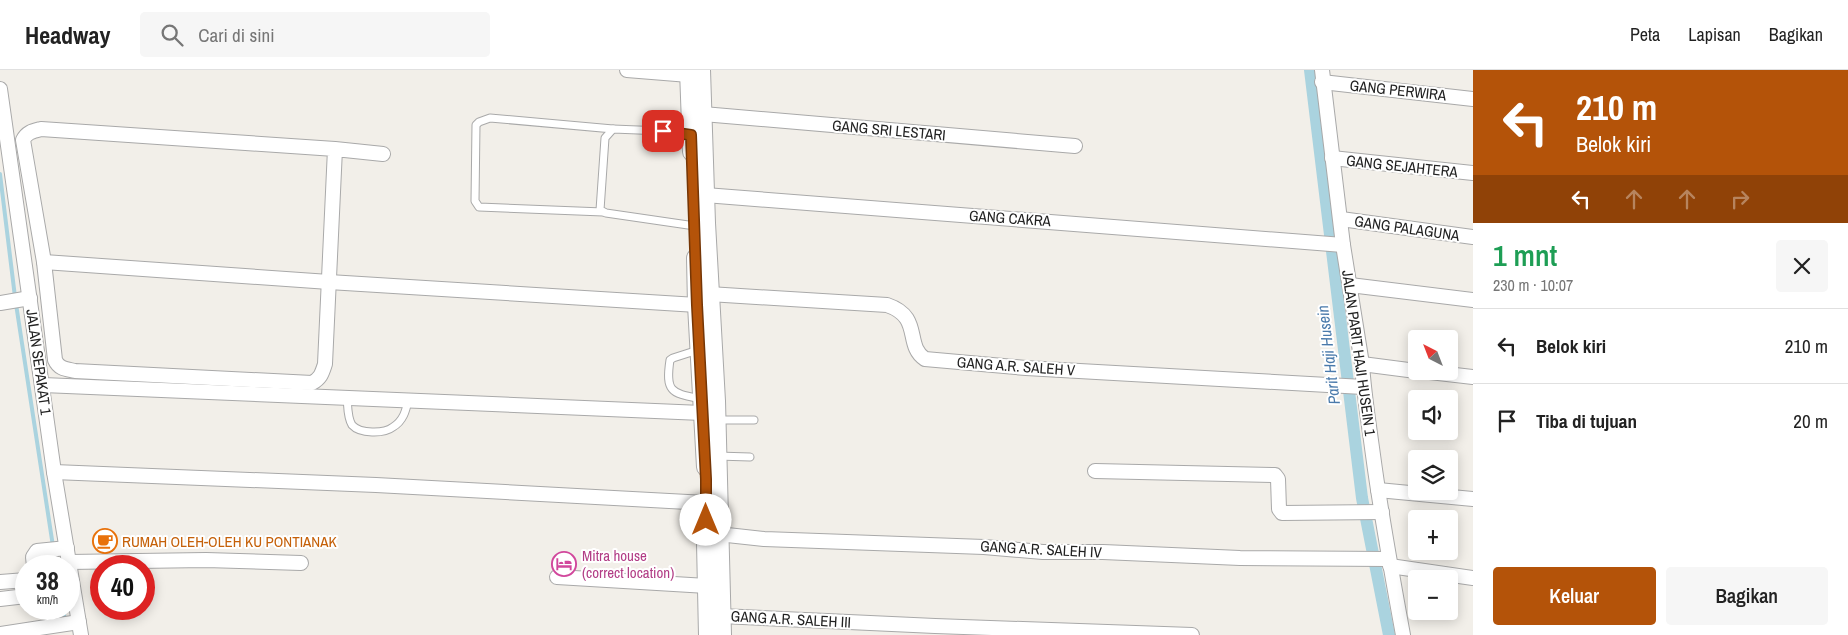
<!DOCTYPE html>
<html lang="id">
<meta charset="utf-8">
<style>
:root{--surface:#fff;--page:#f6f6f6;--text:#222;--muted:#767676;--line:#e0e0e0;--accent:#b45309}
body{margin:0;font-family:"Archivo Narrow",sans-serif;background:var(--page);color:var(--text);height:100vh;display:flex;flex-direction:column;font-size:19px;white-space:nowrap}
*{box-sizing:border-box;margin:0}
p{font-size:16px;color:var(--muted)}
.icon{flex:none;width:28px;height:28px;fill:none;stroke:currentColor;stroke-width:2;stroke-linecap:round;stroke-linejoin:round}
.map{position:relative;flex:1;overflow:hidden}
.panel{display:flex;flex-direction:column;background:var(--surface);width:375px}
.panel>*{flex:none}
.guide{background:#b45309;color:#fff;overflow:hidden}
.needle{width:32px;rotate:318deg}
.controls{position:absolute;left:1408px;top:260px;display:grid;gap:10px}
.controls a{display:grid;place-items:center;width:50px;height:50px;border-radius:5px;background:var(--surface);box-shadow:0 2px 12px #0003;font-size:25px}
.speed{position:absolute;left:15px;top:485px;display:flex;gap:10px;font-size:25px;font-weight:700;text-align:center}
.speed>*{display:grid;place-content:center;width:65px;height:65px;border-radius:50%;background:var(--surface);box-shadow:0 2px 12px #0003;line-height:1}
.speed small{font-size:12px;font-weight:400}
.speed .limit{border:8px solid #d22;background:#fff;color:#111}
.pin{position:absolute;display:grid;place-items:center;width:42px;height:42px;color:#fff;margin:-21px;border-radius:10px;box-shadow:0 2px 8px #0006}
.me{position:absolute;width:55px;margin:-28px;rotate:0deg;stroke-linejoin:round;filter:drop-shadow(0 0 4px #0008)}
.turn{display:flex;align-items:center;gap:18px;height:105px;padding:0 20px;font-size:22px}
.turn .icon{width:65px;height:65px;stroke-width:2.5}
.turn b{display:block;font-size:35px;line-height:42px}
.lanes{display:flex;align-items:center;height:48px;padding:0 20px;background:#0003;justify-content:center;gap:25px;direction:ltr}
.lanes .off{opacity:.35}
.round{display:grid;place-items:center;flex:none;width:52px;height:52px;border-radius:5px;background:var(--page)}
.overview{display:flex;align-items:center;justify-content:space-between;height:85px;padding:0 20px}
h1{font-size:30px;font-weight:600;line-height:38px;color:#1e9e55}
.button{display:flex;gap:10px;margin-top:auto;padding:10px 20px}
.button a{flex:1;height:58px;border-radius:5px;background:var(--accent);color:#fff;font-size:20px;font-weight:600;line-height:58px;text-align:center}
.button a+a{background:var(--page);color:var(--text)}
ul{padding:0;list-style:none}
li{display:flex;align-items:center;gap:15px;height:75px;padding:0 20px;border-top:1px solid var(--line)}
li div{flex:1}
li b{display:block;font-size:19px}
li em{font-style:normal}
header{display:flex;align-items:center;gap:30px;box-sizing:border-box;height:70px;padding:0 25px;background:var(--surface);border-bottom:1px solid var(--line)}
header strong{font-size:24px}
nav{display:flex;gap:28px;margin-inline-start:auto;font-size:18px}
.search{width:350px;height:45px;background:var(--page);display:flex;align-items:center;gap:12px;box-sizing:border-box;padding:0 18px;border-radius:5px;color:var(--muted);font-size:19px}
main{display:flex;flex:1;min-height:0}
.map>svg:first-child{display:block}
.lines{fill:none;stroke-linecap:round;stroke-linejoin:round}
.stream{stroke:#aad3df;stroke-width:4}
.canal{stroke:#aad3df;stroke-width:12}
.service-casing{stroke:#a9a9a9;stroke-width:9}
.minor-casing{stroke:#a9a9a9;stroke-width:16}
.tertiary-casing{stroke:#a9a9a9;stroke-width:20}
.service{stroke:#fff;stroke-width:7}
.minor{stroke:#fff;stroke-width:14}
.tertiary{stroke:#fff;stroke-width:18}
.route-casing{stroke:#753606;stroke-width:12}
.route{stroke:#b45309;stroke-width:9}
.labels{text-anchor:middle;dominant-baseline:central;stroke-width:4;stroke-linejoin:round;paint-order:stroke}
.street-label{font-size:15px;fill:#222;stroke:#fff}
.food-label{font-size:15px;fill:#c56008;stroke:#fff;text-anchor:start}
.hotel-label{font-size:15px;fill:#b23c85;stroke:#fff;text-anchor:start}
.water-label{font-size:16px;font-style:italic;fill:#4a7aab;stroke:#fff}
</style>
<header>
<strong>Headway</strong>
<div class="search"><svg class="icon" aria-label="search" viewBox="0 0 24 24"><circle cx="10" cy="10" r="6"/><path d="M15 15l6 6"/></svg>Cari di sini</div>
<nav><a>Peta</a><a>Lapisan</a><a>Bagikan</a></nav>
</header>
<main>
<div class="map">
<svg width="1473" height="565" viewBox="0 0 1473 565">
<rect width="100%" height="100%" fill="#f2efe9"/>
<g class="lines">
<g class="stream">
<path d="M0,104l15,123"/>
<path d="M16,234l40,262"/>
<path d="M63,539l2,11"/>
</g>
<path class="canal" d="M1310,0l52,428 27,137"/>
<defs>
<g id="service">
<path d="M691,65l-28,-4 -50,-2 -8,9 -5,72 6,3 89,13"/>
<path d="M603,142l-124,-5 -4,-6 1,-76 3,-3 11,-4 123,11"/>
<path d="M698,280l-25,8 -3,2c-5,33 2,33 31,39"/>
<path d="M347,327c1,9 0,20 5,28 8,9 32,9 41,2 10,-6 13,-16 15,-27"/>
<path d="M716,350h38"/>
<path d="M717,386l33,1"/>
</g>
<g id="minor">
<path d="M627,0l62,5"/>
<path d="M1322,0l21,175 19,119c2,31 7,61 11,91 8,60 19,120 30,180"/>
<path d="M1322,12l151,17"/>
<path d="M0,19l54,383 27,163"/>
<path d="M703,44l372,32"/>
<path d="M335,79l-10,215c-3,9 -4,14 -13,19l-237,-12c-9,-2 -16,-2 -20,-11l-11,-98 -21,-122c4,-8 10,-9 18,-11l294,20 48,5"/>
<path d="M1332,88l141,15"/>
<path d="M705,125l638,50"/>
<path d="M1341,149l132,18"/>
<path d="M44,192l285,20 368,23"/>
<path d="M1350,215l123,15"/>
<path d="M709,224l178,11c36,12 17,40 38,54l101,9 337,19"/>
<path d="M0,233l30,-5"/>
<path d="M1362,294l54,7"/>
<path d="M1421,301l52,6"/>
<path d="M43,315l659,28"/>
<path d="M1095,401l180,4 3,4 1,30 3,4 100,-1"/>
<path d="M54,402l322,13 330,18"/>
<path d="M1378,420l95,9"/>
<path d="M718,464l46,5 220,8 59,5h60l137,6 148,1"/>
<path d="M69,492l137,-2 95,3"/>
<path d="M34,496l-1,-9 4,-6 30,-3"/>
<path d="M1390,496l83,12"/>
<path d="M557,507l150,9"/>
<path d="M0,512l26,-2"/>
<path d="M0,529l26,-3"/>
<path d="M721,546l214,10 257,9"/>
<path d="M0,564l79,-12"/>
</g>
<g id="tertiary">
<path d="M689,0l3,82"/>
<path d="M701,0l5,153 10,178 6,234"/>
<path d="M696,188l1,47 9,162"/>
<path d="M706,473l2,92"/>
</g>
</defs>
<use href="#service" class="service-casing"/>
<use href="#minor" class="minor-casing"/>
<use href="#tertiary" class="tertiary-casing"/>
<use href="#service" class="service"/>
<use href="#minor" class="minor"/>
<use href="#tertiary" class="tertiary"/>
</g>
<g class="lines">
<defs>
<path id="route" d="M663,61l28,4 6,170 9,174v41"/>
</defs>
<use href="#route" class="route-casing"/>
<use href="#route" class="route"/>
</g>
<defs>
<symbol id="cafe-ring" viewBox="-11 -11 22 22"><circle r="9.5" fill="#fff" stroke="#e8710a" stroke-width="1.5"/><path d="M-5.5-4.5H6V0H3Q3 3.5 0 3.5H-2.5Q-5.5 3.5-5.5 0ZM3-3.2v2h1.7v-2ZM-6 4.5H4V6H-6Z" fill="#e8710a"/></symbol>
<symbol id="hotel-ring" viewBox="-11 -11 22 22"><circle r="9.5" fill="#fff" stroke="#d1479c" stroke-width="1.5"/><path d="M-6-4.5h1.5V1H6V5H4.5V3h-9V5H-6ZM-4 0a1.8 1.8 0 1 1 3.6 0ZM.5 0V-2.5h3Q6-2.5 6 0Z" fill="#d1479c"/></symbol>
</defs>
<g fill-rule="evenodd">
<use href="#cafe-ring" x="91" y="457" width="28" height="28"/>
<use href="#hotel-ring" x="550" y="480" width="28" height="28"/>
</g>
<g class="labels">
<g class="street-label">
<text transform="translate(1398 20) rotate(6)">GANG PERWIRA</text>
<text transform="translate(889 60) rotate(5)">GANG SRI LESTARI</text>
<text transform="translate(1402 96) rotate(6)">GANG SEJAHTERA</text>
<text transform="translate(1010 148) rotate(4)">GANG CAKRA</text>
<text transform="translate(1407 158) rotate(8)">GANG PALAGUNA</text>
<text transform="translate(1359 283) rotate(82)">JALAN PARIT HAJI HUSEIN 1</text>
<text transform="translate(39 292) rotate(82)">JALAN SEPAKAT 1</text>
<text transform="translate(1016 296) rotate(4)">GANG A.R. SALEH V</text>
<text transform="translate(1041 479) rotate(3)">GANG A.R. SALEH IV</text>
<text transform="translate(791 549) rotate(3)">GANG A.R. SALEH III</text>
</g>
<g class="food-label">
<text x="122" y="471">RUMAH OLEH-OLEH KU PONTIANAK</text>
</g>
<g class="hotel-label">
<text x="582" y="485">Mitra house<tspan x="582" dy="17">(correct location)</tspan></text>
</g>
<g class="water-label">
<text transform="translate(1328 285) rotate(-97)">Parit Haji Husein</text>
</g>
</g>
</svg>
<div class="controls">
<a><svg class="needle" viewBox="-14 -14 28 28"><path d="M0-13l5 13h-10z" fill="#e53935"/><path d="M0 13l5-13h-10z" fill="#767676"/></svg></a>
<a><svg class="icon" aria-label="sound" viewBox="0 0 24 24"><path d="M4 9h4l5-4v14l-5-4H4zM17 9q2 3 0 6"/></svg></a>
<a><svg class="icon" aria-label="layers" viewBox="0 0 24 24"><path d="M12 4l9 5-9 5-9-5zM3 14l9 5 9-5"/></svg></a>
<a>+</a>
<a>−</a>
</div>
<div class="speed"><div>38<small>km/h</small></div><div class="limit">40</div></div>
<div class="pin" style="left:663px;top:61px;background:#d93025"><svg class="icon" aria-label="arrive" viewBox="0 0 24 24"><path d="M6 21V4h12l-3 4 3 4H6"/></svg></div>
<svg class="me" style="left:706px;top:450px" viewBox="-20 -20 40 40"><circle r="19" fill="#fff"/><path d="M0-13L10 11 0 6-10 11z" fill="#b45309"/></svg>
</div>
<section class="panel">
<div class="guide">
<div class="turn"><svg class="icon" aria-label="left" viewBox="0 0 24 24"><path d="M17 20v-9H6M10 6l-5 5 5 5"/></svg><div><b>210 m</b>Belok kiri</div></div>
<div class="lanes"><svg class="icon" aria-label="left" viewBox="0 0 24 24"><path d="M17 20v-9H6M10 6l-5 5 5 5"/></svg><svg class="icon off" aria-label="ahead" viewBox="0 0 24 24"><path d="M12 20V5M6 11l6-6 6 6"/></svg><svg class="icon off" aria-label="ahead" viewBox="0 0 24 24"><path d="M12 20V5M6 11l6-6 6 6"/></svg><svg class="icon off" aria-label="right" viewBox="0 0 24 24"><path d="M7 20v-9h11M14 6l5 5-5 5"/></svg></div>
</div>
<div class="overview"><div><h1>1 mnt</h1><p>230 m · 10:07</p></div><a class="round"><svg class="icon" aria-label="close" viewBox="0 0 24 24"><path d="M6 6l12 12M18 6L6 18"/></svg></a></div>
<ul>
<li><svg class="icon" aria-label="left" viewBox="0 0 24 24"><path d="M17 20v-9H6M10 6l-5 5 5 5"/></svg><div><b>Belok kiri</b></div><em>210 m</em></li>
<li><svg class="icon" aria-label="arrive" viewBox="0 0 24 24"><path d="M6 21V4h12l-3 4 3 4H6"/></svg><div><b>Tiba di tujuan</b></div><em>20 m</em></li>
</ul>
<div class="button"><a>Keluar</a><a>Bagikan</a></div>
</section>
</main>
